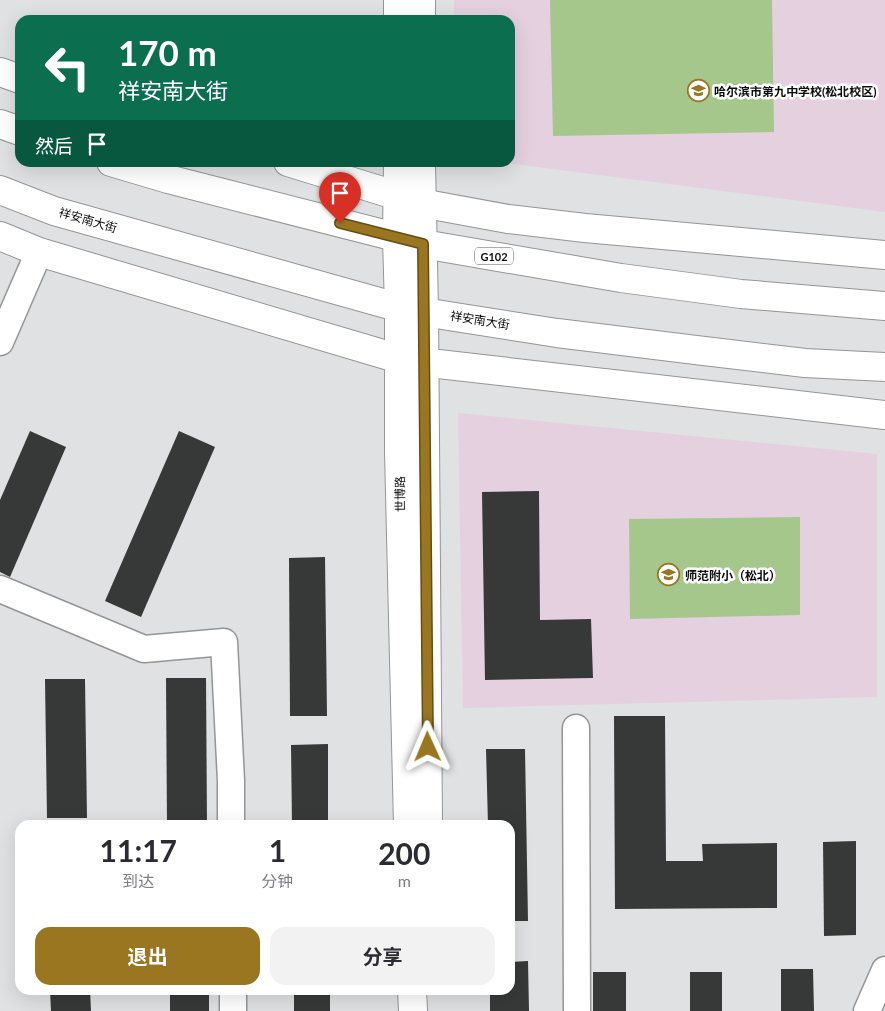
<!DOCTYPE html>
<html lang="zh">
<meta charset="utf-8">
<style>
:root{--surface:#fff;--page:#f2f2f3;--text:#2b2b33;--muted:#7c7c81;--accent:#9a7621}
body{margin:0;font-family:Lato,"Noto Sans SC",sans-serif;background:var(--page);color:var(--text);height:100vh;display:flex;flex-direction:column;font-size:19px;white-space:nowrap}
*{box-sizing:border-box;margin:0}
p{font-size:16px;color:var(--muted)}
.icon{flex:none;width:28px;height:28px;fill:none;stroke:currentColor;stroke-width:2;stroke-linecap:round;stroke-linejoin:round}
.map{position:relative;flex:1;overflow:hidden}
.side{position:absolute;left:15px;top:820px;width:500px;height:175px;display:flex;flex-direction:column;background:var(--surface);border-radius:15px;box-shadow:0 5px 20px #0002}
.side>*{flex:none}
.hud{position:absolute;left:15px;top:15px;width:500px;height:152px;border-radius:15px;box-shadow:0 5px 20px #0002;background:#0b6e4f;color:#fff;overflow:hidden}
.pin{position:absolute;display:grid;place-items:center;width:42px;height:42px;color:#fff;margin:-51px -21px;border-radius:50% 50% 50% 0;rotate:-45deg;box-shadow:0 0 5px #0007}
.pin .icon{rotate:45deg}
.me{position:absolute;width:55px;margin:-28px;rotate:359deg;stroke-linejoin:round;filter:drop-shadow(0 0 4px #0008)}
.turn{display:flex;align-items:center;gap:18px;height:105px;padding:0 20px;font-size:22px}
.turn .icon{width:65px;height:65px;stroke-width:2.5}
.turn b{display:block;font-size:35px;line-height:42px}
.then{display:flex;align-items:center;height:48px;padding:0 20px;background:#0003;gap:10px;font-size:19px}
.eta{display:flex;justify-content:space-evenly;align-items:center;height:85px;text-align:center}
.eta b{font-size:30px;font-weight:700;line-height:35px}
.cta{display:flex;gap:10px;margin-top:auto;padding:10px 20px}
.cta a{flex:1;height:58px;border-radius:15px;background:var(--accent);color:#fff;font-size:20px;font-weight:700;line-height:58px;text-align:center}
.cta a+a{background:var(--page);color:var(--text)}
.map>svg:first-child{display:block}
.education{fill:#e5d0df}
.green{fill:#a5c78b}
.building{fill:#373838}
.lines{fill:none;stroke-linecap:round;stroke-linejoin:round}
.minor-casing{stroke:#949596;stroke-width:29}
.major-casing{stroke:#949596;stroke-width:30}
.highway-casing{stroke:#949596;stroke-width:30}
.minor{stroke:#fff;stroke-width:26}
.major{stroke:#fff;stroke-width:28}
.highway{stroke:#fff;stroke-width:28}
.route-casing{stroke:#644d15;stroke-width:12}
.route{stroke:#9a7621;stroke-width:9}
.labels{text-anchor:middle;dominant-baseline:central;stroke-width:5;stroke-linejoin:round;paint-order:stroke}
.shield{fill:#fff;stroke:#565656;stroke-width:1}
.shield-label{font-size:11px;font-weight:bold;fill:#0d0d0d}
.poi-label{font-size:12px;font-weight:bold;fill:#0d0d0d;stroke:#fff;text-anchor:start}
.street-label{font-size:12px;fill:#0d0d0d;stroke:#fff}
</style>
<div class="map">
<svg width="885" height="1011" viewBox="0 0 885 1011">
<rect width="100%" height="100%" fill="#e0e1e2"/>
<g class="education">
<path d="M454,0h431v212l-378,-49 3,-1v-142h-56z"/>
<path d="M458,413l419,41v243l-414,11z"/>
</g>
<g class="green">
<path d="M550,0h222l2,132 -221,4z"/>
<path d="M800,517v98l-170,4 -1,-100z"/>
</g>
<g class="building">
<path d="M30,431l36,16 -56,130 -10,-5v-72z"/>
<path d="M179,431l36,16 -74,170 -36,-16z"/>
<path d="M539,491l1,129 51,-1 2,59 -108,2 -3,-188z"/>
<path d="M325,557l2,159h-37l-1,-158z"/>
<path d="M166,678h40l1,147h-40z"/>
<path d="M45,679h40l2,139h-40z"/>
<path d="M614,716h51l1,145h37l-1,-17 75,-1v65l-162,1z"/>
<path d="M328,744v81h-36l-1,-80z"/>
<path d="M486,749h39l3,172h-18v-96h-22z"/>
<path d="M856,841v94l-32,1 -1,-94z"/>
<path d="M528,961l1,50h-39v-21h20v-28z"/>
<path d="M781,969h32l1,42h-33z"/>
<rect x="593" y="972" width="33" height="39"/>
<rect x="690" y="972" width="32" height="39"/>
<path d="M50,990h40l1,21h-40z"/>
<rect x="170" y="990" width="39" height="21"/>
<rect x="294" y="990" width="36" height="21"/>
</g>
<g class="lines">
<defs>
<g id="minor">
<path d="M0,342l39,-90"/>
<path d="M0,589l144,60 80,-7 7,139v44"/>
<path d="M576,728l1,283"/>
<path d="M233,990v21"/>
<path d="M867,1011l18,-41"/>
</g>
<g id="major">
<path d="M398,0v20"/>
<path d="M421,0v20"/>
<path d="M398,162l-1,76 2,69v145l9,373"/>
<path d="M421,162l3,149 4,514"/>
<path d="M412,990l1,21"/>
</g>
<g id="highway">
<path d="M0,72l20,7"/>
<path d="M0,124l20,7"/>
<path d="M111,162l57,17 255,65 198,34 120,16 144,12"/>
<path d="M288,162l133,41 87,16 77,9 300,27"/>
<path d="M0,190l54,21 350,98 153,24 147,18 101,12 80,4"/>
<path d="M0,236l39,16 364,108 482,55"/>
</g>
</defs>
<use href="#minor" class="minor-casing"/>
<use href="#major" class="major-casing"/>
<use href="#highway" class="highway-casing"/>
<use href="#minor" class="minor"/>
<use href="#major" class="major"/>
<use href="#highway" class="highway"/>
</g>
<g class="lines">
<defs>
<path id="route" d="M340,223l83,21 5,503"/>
</defs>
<use href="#route" class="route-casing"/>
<use href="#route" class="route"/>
</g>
<defs>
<symbol id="school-ring" viewBox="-11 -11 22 22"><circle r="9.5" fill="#fff" stroke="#9a7621" stroke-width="1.5"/><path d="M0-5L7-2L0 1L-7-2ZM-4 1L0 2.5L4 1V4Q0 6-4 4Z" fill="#9a7621"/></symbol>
</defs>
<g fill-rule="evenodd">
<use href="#school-ring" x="686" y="78" width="25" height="25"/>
<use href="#school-ring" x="656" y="562" width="25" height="25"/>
</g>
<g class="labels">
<rect class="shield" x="475" y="247.5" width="38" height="17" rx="4"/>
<g class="shield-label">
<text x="494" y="256">G102</text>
</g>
<g class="poi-label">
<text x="714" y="91">哈尔滨市第九中学校(松北校区)</text>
<text x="685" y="575">师范附小（松北）</text>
</g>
<g class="street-label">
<text transform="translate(88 220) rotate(16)">祥安南大街</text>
<text transform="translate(480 320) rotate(9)">祥安南大街</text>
<text transform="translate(400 494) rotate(-91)">世博路</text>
</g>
</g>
</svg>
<div class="pin" style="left:340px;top:223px;background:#d93025"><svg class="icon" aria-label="arrive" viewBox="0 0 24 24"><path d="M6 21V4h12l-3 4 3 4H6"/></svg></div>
<svg class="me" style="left:428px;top:747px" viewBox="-20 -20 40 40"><path d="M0-17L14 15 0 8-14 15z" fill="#9a7621" stroke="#fff" stroke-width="4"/></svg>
<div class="hud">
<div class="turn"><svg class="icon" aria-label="left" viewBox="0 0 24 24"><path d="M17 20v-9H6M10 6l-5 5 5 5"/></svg><div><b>170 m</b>祥安南大街</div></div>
<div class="then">然后<svg class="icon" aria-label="arrive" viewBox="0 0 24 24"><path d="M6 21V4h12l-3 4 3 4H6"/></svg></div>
</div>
<section class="side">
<div class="eta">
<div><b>11:17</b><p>到达</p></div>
<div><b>1</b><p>分钟</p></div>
<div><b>200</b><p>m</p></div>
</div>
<div class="cta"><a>退出</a><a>分享</a></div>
</section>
</div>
